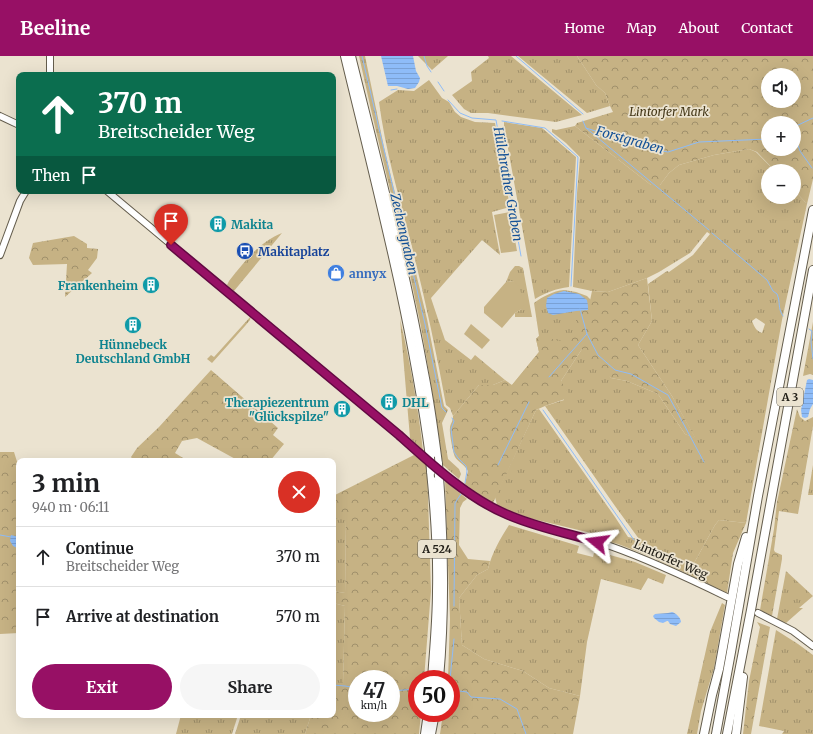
<!DOCTYPE html>
<meta charset="utf-8">
<style>
:root{--surface:#fff;--page:#f6f6f6;--text:#202124;--muted:#757577;--line:#e0e0e0;--accent:#971065}
body{margin:0;font-family:Merriweather,serif;background:var(--page);color:var(--text);height:100vh;display:flex;flex-direction:column;font-size:15px;white-space:nowrap}
*{box-sizing:border-box;margin:0}
p{font-size:13px;color:var(--muted)}
.icon{flex:none;width:22px;height:22px;fill:none;stroke:currentColor;stroke-width:2;stroke-linecap:round;stroke-linejoin:round}
.map{position:relative;flex:1;overflow:hidden}
.sheet{position:absolute;left:16px;top:402px;width:320px;height:260px;display:flex;flex-direction:column;background:var(--surface);border-radius:8px;box-shadow:0 4px 16px #0002}
.sheet>*{flex:none}
.banner{position:absolute;left:16px;top:16px;width:320px;height:122px;border-radius:8px;box-shadow:0 4px 16px #0002;background:#0b6e4f;color:#fff;overflow:hidden}
.controls{position:absolute;left:761px;top:12px;display:grid;gap:8px}
.controls a{display:grid;place-items:center;width:40px;height:40px;border-radius:50%;background:var(--surface);box-shadow:0 4px 16px #0002;font-size:20px}
.speed{position:absolute;left:348px;top:614px;display:flex;gap:8px;font-size:20px;font-weight:700;text-align:center}
.speed>*{display:grid;place-content:center;width:52px;height:52px;border-radius:50%;background:var(--surface);box-shadow:0 4px 16px #0002;line-height:1}
.speed small{font-size:10px;font-weight:400}
.speed .limit{border:6px solid #d22;background:#fff;color:#111}
.pin{position:absolute;display:grid;place-items:center;width:34px;height:34px;color:#fff;margin:-41px -17px;border-radius:50% 50% 50% 0;rotate:-45deg;box-shadow:0 0 4px #0007}
.pin .icon{rotate:45deg}
.me{position:absolute;width:44px;margin:-22px;rotate:286deg;stroke-linejoin:round;filter:drop-shadow(0 0 3px #0008)}
.turn{display:flex;align-items:center;gap:14px;height:84px;padding:0 16px;font-size:18px}
.turn .icon{width:52px;height:52px;stroke-width:2.5}
.turn b{display:block;font-size:28px;line-height:34px}
.then{display:flex;align-items:center;height:38px;padding:0 16px;background:#0003;gap:8px;font-size:15px}
.round{display:grid;place-items:center;flex:none;width:42px;height:42px;border-radius:21px;background:var(--page)}
.head{display:flex;align-items:center;justify-content:space-between;height:68px;padding:0 16px}
h1{font-size:24px;font-weight:700;line-height:30px}
.primary-button{display:flex;gap:8px;margin-top:auto;padding:8px 16px}
.primary-button a{flex:1;height:46px;border-radius:24px;background:var(--accent);color:#fff;font-size:16px;font-weight:700;line-height:46px;text-align:center}
.primary-button a+a{background:var(--page);color:var(--text)}
ul{padding:0;list-style:none}
li{display:flex;align-items:center;gap:12px;height:60px;padding:0 16px;border-top:1px solid var(--line)}
li div{flex:1}
li b{display:block;font-size:15px}
li em{font-style:normal}
header{display:flex;align-items:center;gap:24px;box-sizing:border-box;height:56px;padding:0 20px;background:var(--accent);color:#fff}
header strong{font-size:19px}
nav{display:flex;gap:22px;margin-inline-start:auto;font-size:14px}
.map>svg:first-child{display:block}
.grass{fill:url(#grass-tufts);fill-rule:evenodd}
.forest{fill:url(#forest-crowns);fill-rule:evenodd}
.pitch{fill:#c6b284}
.water{fill:url(#water-rules)}
.lines{fill:none;stroke-linecap:round;stroke-linejoin:round}
.stream{stroke:#8ebcf8;stroke-width:1}
.secondary-casing{stroke:#645d4d;stroke-width:8}
.highway-casing{stroke:#645d4d;stroke-width:10}
.secondary{stroke:#fff;stroke-width:6}
.highway{stroke:#fff;stroke-width:8}
.highway-bridge-casing{stroke:#645d4d;stroke-width:10;stroke-linecap:butt}
.highway-bridge{stroke:#fff;stroke-width:8}
.route-casing{stroke:#620a42;stroke-width:10}
.route{stroke:#971065;stroke-width:7}
.labels{text-anchor:middle;dominant-baseline:central;stroke-width:3.5;stroke-linejoin:round;paint-order:stroke}
.shield{fill:#ebe3d0;stroke:#5f5a50;stroke-width:1}
.shield-label{font-size:11px;font-weight:bold;fill:#232019}
.park-label{font-size:12px;font-style:italic;fill:#433616;stroke:#ebe3d0}
.culture-label{font-size:12px;font-weight:bold;fill:#0d838f;stroke:#ebe3d0;text-anchor:start}
.transit-label{font-size:12px;font-weight:bold;fill:#164399;stroke:#ebe3d0;text-anchor:start}
.shop-label{font-size:12px;font-weight:bold;fill:#366cbe;stroke:#ebe3d0;text-anchor:start}
.street-label{font-size:12px;fill:#232019;stroke:#ebe3d0}
.water-label{font-size:13px;font-style:italic;fill:#145196;stroke:#ebe3d0}
</style>
<header>
<strong>Beeline</strong>
<nav><a>Home</a><a>Map</a><a>About</a><a>Contact</a></nav>
</header>
<div class="map">
<svg width="813" height="678" viewBox="0 0 813 678">
<defs>
<pattern id="grass-tufts" width="24" height="20" patternUnits="userSpaceOnUse"><rect width="24" height="20" fill="#c6b284"/><path d="M3 7l-1-3M5 7V3M7 7l1-3M15 17l-1-3M17 17v-4M19 17l1-3" fill="none" stroke="#a0906b"/></pattern>
<pattern id="forest-crowns" width="20" height="18" patternUnits="userSpaceOnUse"><rect width="20" height="18" fill="#c6b284"/><path d="M2 6a3 3 0 1 1 6 0M12 15a3 3 0 1 1 6 0" fill="none" stroke="#a0906b"/></pattern>
<pattern id="water-rules" width="6" height="5" patternUnits="userSpaceOnUse"><rect width="6" height="5" fill="#8ebcf8"/><path d="M0 2.5h6" fill="none" stroke="#7aa1d4"/></pattern>
</defs>
<rect width="100%" height="100%" fill="#ebe3d0"/>
<g class="grass">
<path d="M359,0h6l19,91 11,46 13,47 19,79 17,87 4,4 -6,13 6,36 11,10 2,5 -2,5 -16,-14c-7,-48 -14,-96 -23,-143 -18,-89 -42,-177 -61,-266z"/>
<path d="M418,0h30l-16,14z"/>
<path d="M488,0h23l71,59 -26,7 -68,-9h-17l-7,-4 -12,-14 20,-14 -1,-9 18,-14z"/>
<path d="M518,0h59l19,29 9,8 5,13 -23,7z"/>
<path d="M429,24l13,18 7,4 6,10 6,5 14,5 20,1 15,84 -18,5 8,43 -18,-15 -51,58 14,42 26,20 4,-5 30,25 -12,5h-14l-26,31 -3,-8 -4,-3c-10,-55 -22,-111 -36,-166 -12,-45 -25,-91 -31,-137l19,-12 16,1z"/>
<path d="M504,66l38,6 34,29 -7,130c-14,2 -22,5 -34,12l-31,-173z"/>
<path d="M575,70l76,59h9l9,-12 10,-8 35,-10 35,-6 7,3 19,19h-7v26h26v-7l13,14 -25,116 -36,203 -27,-3 -4,5 -27,49 -31,-14 -6,-6 -2,2 -31,-12 -28,-7 1,-4 -58,-14 -21,-7 -15,-7 -2,-8 41,-87 3,-1 76,108 13,20 11,2 -24,-33 -70,-100 19,-6 -3,-19 21,-32 29,29 16,3 31,13 27,40 10,4 -23,-42 -34,-51 14,-24 -4,-37 19,-13 2,1 24,-17 17,-21 -3,-2 -17,21 -31,19 -12,6 -39,14 -16,-1 -19,-4 4,-94 3,-36 -14,-14 -14,-11v-3l4,1zM756,262l9,6 -3,9c-6,-2 -8,-7 -10,-12z"/>
<path d="M282,177l-48,58 -7,-6 2,-4c16,-20 29,-38 53,-48z"/>
<path d="M515,210h4l4,2 9,49h-17v-4l7,-4 -9,-28 -7,1 4,-10z"/>
<path d="M564,234l12,2 11,4 13,13 -73,87 -15,-11 27,-33 -3,-13 3,-3 -5,-33c8,-6 19,-12 30,-13z"/>
<path d="M251,260l-1,4 -5,6 -33,37 -5,-4 4,-4 3,2z"/>
<path d="M400,263c10,43 18,87 23,132l-13,-13z"/>
<path d="M813,409v30h-5z"/>
<path d="M333,462l13,1 -1,74 -12,-2z"/>
<path d="M509,469l70,21 -2,7 16,4 1,-4 16,2 25,7 31,13 -3,9 -15,-6 -7,12 -40,-11 -14,63 -7,54 -31,-8 -26,-17 -39,-12 -22,-14 -3,-47 18,-23 11,-6c4,-16 12,-30 21,-44z"/>
<path d="M786,515l27,25 -14,12h4l-17,15 -9,-4z"/>
<path d="M333,547l12,3 -2,79 -10,-1z"/>
<path d="M722,547l3,2 -11,63 -13,43 -4,23h-10l23,-102z"/>
<path d="M776,574l22,14 15,11v79h-31l2,-3 -25,-5z"/>
<path d="M181,659h57l-6,19h-56z"/>
<path d="M241,659h70l-6,19h-70z"/>
</g>
<g class="forest">
<path d="M577,0h236v123l-6,25 -13,-14v-19h-19l-18,-19 -8,-3 -35,6 -35,10 -10,8 -9,12h-9l-76,-59 2,-3 36,-11 -3,-6 -5,-13 -9,-8zM768,19h26v26h-26zM768,67h26v26h-26z"/>
<path d="M74,180l13,8v4l11,1 -1,9 -9,12 4,3 -27,24 2,-33 -34,1 -4,-7 4,-15z"/>
<path d="M647,222l5,43 -14,24 34,51 24,43 -11,-5 -27,-40 -31,-13 -16,-3 -21,-14 -8,-15 -21,32 10,16 -26,9 -9,4 -43,93 -15,-9 -13,-10 3,-13c-4,-7 -10,-9 -13,-14 -2,-4 -6,-25 -5,-29 0,-4 3,-6 3,-12l26,-31h14l12,-5 7,5 27,-33 -3,-13 3,-3 26,6 11,-8v-23l12,-1 4,-19 16,1z"/>
<path d="M813,266v53l-3,-1 -7,2z"/>
<path d="M211,314l67,58 -5,7 11,9 -14,17h-31l-42,-23 -15,3 -7,12 13,8h-54l-3,-4 6,-9 22,-21z"/>
<path d="M797,353l3,8 5,4 8,-4v9l-15,88 -19,-3 -5,39 1,2 7,3v4l-10,57 -12,-6 14,-81 3,-27z"/>
<path d="M0,396h14l5,16v165l-19,1z"/>
<path d="M414,399l13,10 4,126 -7,88h-7v34h4l-2,21h-114l6,-19h22v-31h10l2,-78 -12,-3v-12l12,2 1,-73 -13,-2v-22zM357,623h34v34h-34z"/>
<path d="M445,425l22,18 -4,3 -3,6 -1,37 9,14 22,2 -2,8 -11,6 -18,23 3,47 22,14 39,12 26,17 31,8 -7,38h-133l3,-21h8v-34h-3l2,-60z"/>
<path d="M719,464l27,3 -13,30 -6,40 -39,-19 27,-49z"/>
<path d="M757,566l13,5 -19,107h-8l6,-53 11,-54z"/>
</g>
<g class="pitch">
<path d="M510,156l7,39 -16,2 -7,-38z"/>
<path d="M513,225l6,5 5,17 -2,6 -7,4 -13,15 -18,-15v-6l22,-25z"/>
<path d="M471,268l19,16 -8,9 -18,-15z"/>
</g>
<g class="water">
<path d="M381,0h32l3,15 4,7 -1,4 -4,6 -7,1 -11,-3h-9z"/>
<path d="M564,235l15,3 8,6 1,6v4l-12,1 -23,4 -5,-2 -2,-7 1,-8 7,-4z"/>
<path d="M809,323l4,1v24l-3,5 -2,8 -3,1 -3,-1 -1,-7 6,-30z"/>
<path d="M11,479l8,2v12l-6,-3 -3,-5z"/>
<path d="M672,556c4,1 9,6 9,10l-5,4 -6,-2 -2,-3h-1l-4,2 -4,-1 -5,-4 -1,-2 2,-2 13,-1z"/>
</g>
<g class="lines">
<g class="stream">
<path d="M362,0l63,268 17,84 4,4"/>
<path d="M424,0l3,10 4,6"/>
<path d="M516,0l67,58"/>
<path d="M438,26l6,9"/>
<path d="M391,34l6,-1"/>
<path d="M448,44l12,13 12,5 24,2 25,136"/>
<path d="M502,65l43,7 33,29 -7,129"/>
<path d="M583,65l3,7 123,102"/>
<path d="M794,71l19,-9"/>
<path d="M586,72l65,21 17,3 31,-10 69,-3"/>
<path d="M794,82l2,2 4,11 12,17"/>
<path d="M712,177l55,47 6,11 4,3c4,9 0,13 6,22"/>
<path d="M580,253l7,25 11,21 17,15 16,4 37,21 36,67"/>
<path d="M809,273l3,2 -1,11 2,17"/>
<path d="M549,321l38,-43"/>
<path d="M543,354l91,130"/>
<path d="M452,362l2,3 -3,8 3,23 4,6 8,8 1,5 -2,12"/>
<path d="M498,409l31,-63"/>
<path d="M0,479l11,2"/>
<path d="M454,550l1,-103 6,-9"/>
<path d="M450,623l4,-40"/>
<path d="M333,629l12,1 12,2"/>
<path d="M451,634l16,2 4,5 29,2 17,10 9,25"/>
<path d="M391,635l26,-2"/>
</g>
<defs>
<g id="secondary">
<path d="M50,19v-19"/>
<path d="M0,60l19,9"/>
<path d="M107,135l292,244c31,28 69,62 107,79 13,6 26,10 40,14 21,6 43,11 64,18 40,14 78,32 117,51"/>
<path d="M0,199l20,-54 6,-10"/>
<path d="M758,557l35,18 20,15"/>
</g>
<g id="highway">
<path d="M345,0c32,133 67,265 85,401"/>
<path d="M351,0c26,105 54,211 73,317 6,30 10,60 14,91"/>
<path d="M431,415c4,40 7,80 6,120 0,29 -3,59 -5,88"/>
<path d="M439,421c5,68 6,135 0,202"/>
<path d="M425,678l3,-21"/>
<path d="M431,678l4,-21"/>
<path d="M704,678l8,-39 7,-26 19,-105 8,-27"/>
<path d="M716,678l15,-82 27,-156 55,-286"/>
<path d="M727,678l24,-124 62,-340"/>
<path d="M736,678l7,-57"/>
</g>
</defs>
<use href="#secondary" class="secondary-casing"/>
<use href="#highway" class="highway-casing"/>
<use href="#secondary" class="secondary"/>
<use href="#highway" class="highway"/>
<defs>
<g id="highway-bridge">
<path d="M430,401l1,14"/>
<path d="M438,408l1,13"/>
</g>
</defs>
<use href="#highway-bridge" class="highway-bridge-casing"/>
<use href="#highway-bridge" class="highway-bridge"/>
</g>
<g class="lines">
<defs>
<path id="route" d="M171,189l228,190c31,28 69,63 107,79 29,13 61,19 91,28"/>
</defs>
<use href="#route" class="route-casing"/>
<use href="#route" class="route"/>
</g>
<defs>
<symbol id="building-disc" viewBox="-11 -11 22 22"><circle r="9.5" fill="#0f9aa8" stroke="#ebe3d0"/><path d="M-4-6H4V6H1V3H-1V6H-4ZM-2.5-4.3h1.7v1.8h-1.7ZM.8-4.3h1.7v1.8H.8ZM-2.5-1h1.7V.8h-1.7ZM.8-1h1.7V.8H.8Z" fill="#fff"/></symbol>
<symbol id="bus-disc" viewBox="-11 -11 22 22"><circle r="9.5" fill="#1a4fb4" stroke="#ebe3d0"/><path d="M-5-6H5V4H4V6H2V4H-2V6H-4V4H-5ZM-3.5-4V0h7V-4ZM-3.5 1.2v1.5H-2V1.2ZM2 1.2v1.5H3.5V1.2Z" fill="#fff"/></symbol>
<symbol id="shop-disc" viewBox="-11 -11 22 22"><circle r="9.5" fill="#3f7fe0" stroke="#ebe3d0"/><path d="M-5-2.5h2.3a2.7 3.5 0 0 1 5.4 0H5L5.5 6h-11ZM-1.5-2.5h3a1.5 2.3 0 0 0-3 0Z" fill="#fff"/></symbol>
</defs>
<g fill-rule="evenodd">
<use href="#building-disc" x="208" y="158" width="20" height="20"/>
<use href="#bus-disc" x="235" y="185" width="20" height="20"/>
<use href="#shop-disc" x="326" y="207" width="20" height="20"/>
<use href="#building-disc" x="141" y="219" width="20" height="20"/>
<use href="#building-disc" x="123" y="259" width="20" height="20"/>
<use href="#building-disc" x="379" y="336" width="20" height="20"/>
<use href="#building-disc" x="332" y="343" width="20" height="20"/>
</g>
<g class="labels">
<g class="shield">
<rect x="777" y="332" width="26" height="18" rx="3"/>
<rect x="418" y="484" width="38" height="18" rx="3"/>
</g>
<g class="shield-label">
<text x="790" y="341">A 3</text>
<text x="437" y="493">A 524</text>
</g>
<g class="park-label">
<text x="669" y="55">Lintorfer Mark</text>
</g>
<g class="culture-label">
<text x="231" y="168">Makita</text>
<text x="138" y="229" text-anchor="end">Frankenheim</text>
<text x="133" y="288" text-anchor="middle">Hünnebeck<tspan x="133" dy="14">Deutschland GmbH</tspan></text>
<text x="329" y="346" text-anchor="end">Therapiezentrum<tspan x="329" dy="14">"Glückspilze"</tspan></text>
<text x="402" y="346">DHL</text>
</g>
<g class="transit-label">
<text x="258" y="195">Makitaplatz</text>
</g>
<g class="shop-label">
<text x="349" y="217">annyx</text>
</g>
<g class="street-label">
<text transform="translate(671 503) rotate(24)">Lintorfer Weg</text>
</g>
<g class="water-label">
<text transform="translate(630 84) rotate(16)">Forstgraben</text>
<text transform="translate(508 128) rotate(80)">Hülchrather Graben</text>
<text transform="translate(404 178) rotate(77)">Zechengraben</text>
</g>
</g>
</svg>
<div class="controls">
<a><svg class="icon" aria-label="sound" viewBox="0 0 24 24"><path d="M4 9h4l5-4v14l-5-4H4zM17 9q2 3 0 6"/></svg></a>
<a>+</a>
<a>−</a>
</div>
<div class="speed"><div>47<small>km/h</small></div><div class="limit">50</div></div>
<div class="pin" style="left:171px;top:189px;background:#d93025"><svg class="icon" aria-label="arrive" viewBox="0 0 24 24"><path d="M6 21V4h12l-3 4 3 4H6"/></svg></div>
<svg class="me" style="left:597px;top:486px" viewBox="-20 -20 40 40"><path d="M0-17L14 15 0 8-14 15z" fill="#971065" stroke="#fff" stroke-width="4"/></svg>
<div class="banner">
<div class="turn"><svg class="icon" aria-label="ahead" viewBox="0 0 24 24"><path d="M12 20V5M6 11l6-6 6 6"/></svg><div><b>370 m</b>Breitscheider Weg</div></div>
<div class="then">Then<svg class="icon" aria-label="arrive" viewBox="0 0 24 24"><path d="M6 21V4h12l-3 4 3 4H6"/></svg></div>
</div>
<section class="sheet">
<div class="head"><div><h1>3 min</h1><p>940 m · 06:11</p></div><a class="round" style="background:#d93025;color:#fff"><svg class="icon" aria-label="close" viewBox="0 0 24 24"><path d="M6 6l12 12M18 6L6 18"/></svg></a></div>
<ul>
<li><svg class="icon" aria-label="ahead" viewBox="0 0 24 24"><path d="M12 20V5M6 11l6-6 6 6"/></svg><div><b>Continue</b><p>Breitscheider Weg</p></div><em>370 m</em></li>
<li><svg class="icon" aria-label="arrive" viewBox="0 0 24 24"><path d="M6 21V4h12l-3 4 3 4H6"/></svg><div><b>Arrive at destination</b></div><em>570 m</em></li>
</ul>
<div class="primary-button"><a>Exit</a><a>Share</a></div>
</section>
</div>
